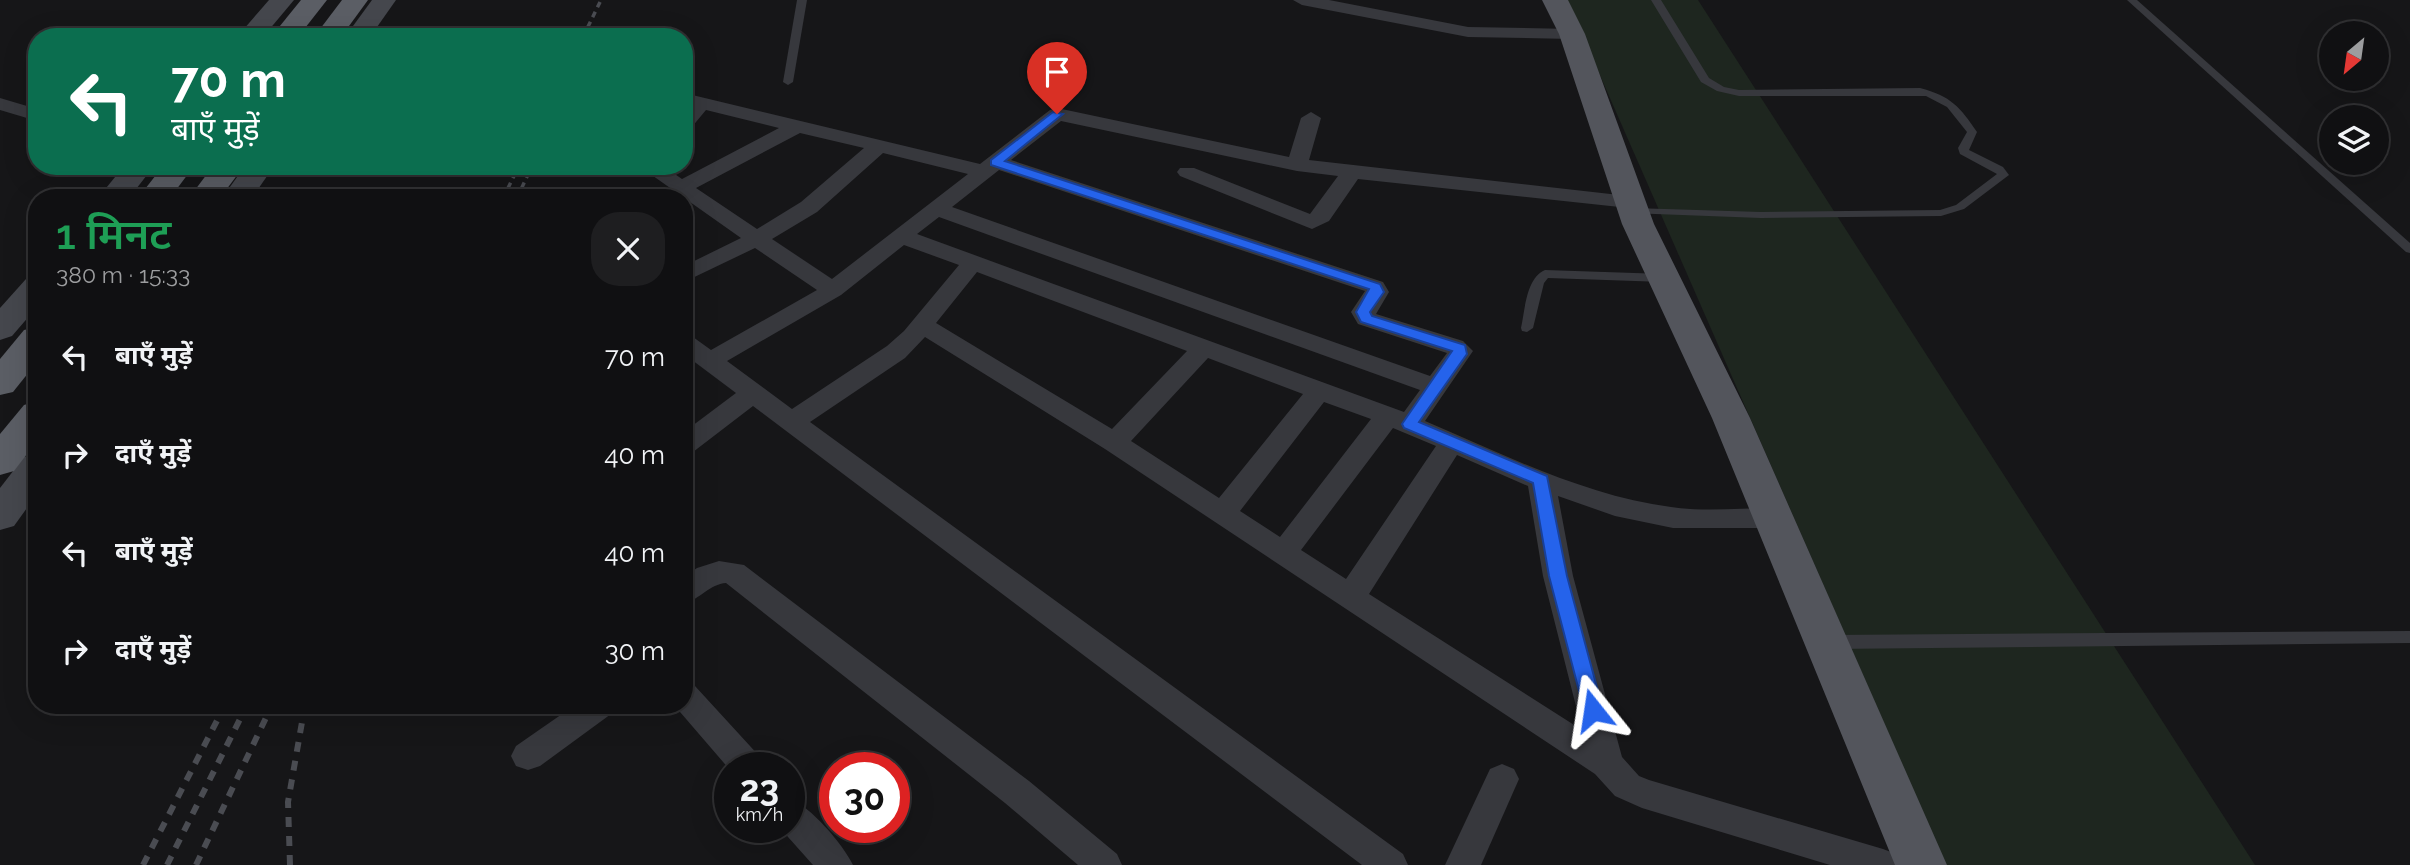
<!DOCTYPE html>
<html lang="hi">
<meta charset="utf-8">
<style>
:root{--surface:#101012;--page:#1e1e20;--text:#f1f3f6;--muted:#9c9d9f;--line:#303032}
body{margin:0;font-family:Raleway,"Noto Sans Devanagari",sans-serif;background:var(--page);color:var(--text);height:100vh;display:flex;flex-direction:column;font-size:26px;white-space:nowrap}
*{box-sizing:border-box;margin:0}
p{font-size:23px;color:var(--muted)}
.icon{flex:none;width:38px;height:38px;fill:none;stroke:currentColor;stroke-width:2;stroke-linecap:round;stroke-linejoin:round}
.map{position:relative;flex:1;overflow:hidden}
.panel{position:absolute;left:28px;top:189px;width:665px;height:525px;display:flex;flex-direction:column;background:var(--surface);border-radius:28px;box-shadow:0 7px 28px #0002,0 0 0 2px var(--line)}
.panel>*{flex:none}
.hud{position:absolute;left:28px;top:28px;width:665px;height:147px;border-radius:28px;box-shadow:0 7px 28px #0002,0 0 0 2px var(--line);background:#0b6e4f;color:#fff;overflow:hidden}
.needle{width:46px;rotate:209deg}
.tools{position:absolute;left:2319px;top:21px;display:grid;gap:14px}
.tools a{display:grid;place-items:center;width:70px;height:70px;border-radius:50%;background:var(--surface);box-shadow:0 7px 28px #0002,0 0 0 2px var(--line);font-size:35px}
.speed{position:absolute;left:714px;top:752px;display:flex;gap:14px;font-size:35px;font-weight:700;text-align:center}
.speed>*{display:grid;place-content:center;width:91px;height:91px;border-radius:50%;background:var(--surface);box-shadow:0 7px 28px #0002,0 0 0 2px var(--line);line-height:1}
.speed small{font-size:18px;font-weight:400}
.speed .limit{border:10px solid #d22;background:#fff;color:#111}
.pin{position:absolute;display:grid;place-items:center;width:60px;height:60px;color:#fff;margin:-72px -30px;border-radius:50% 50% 50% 0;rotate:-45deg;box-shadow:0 0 7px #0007}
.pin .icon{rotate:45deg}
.me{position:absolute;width:77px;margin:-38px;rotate:345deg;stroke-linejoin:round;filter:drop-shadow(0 0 5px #0008)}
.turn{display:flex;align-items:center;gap:24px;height:147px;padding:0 28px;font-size:32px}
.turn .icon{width:91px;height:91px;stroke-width:2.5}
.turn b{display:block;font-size:49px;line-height:60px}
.round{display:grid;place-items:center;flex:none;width:74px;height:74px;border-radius:28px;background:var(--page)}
.head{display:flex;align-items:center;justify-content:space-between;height:119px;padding:0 28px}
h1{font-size:42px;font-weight:600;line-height:52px;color:#1e9e55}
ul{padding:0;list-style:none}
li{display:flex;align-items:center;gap:21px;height:98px;padding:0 28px}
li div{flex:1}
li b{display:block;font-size:26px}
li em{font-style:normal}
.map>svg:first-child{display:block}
.green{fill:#1e261f}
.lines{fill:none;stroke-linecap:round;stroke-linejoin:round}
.service{fill:#37383d;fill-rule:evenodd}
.minor{fill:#37383d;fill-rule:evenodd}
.secondary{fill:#45474d;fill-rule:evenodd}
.primary{fill:#53555c;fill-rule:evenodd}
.trunk{fill:#5b5e65;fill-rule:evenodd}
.rail-far1{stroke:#4a4c52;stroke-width:3.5;stroke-dasharray:6 5;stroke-linecap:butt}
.rail{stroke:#4a4c52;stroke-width:6;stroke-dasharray:10 9;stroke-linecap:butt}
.route{fill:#2563eb;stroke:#184099;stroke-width:2}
</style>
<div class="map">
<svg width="2410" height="865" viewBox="0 0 2410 865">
<rect width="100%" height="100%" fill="#161618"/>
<path class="green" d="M1567,0h131l557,865h-309z"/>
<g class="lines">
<g class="service">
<path d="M797,0h10l-14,82 -5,3 -5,-3z"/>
<path d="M1651,0h10l48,78 15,9 15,3 181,-2c31,8 40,19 57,44l-8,18 34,17 6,8 -45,34 -23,7 -180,2 -132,-5 -2,-2 6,-3 128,4 179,-2 16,-5 41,-31 -37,-20 -2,-6 9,-16 -20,-25 -21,-11h-187l-22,-5 -16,-9z"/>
<path d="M2127,0h10l273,243v10l-4,-1z"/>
<path d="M47,28l36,6 5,3h-24l-20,-4 -2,-2z"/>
<path d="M1545,270l119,4 6,4 -6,4 -116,-4 -4,5 -11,45 -6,4 -5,-1 -1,-3c4,-18 5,-50 24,-58z"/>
<path d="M2410,631v12l-579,6 -6,-2 -2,-5 2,-5 6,-2z"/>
</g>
<g class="minor">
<path d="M1293,0h36l139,27 104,2 9,5 -9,5 -104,-2 -166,-32z"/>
<path d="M684,93l296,71 70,-54 7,-2 232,49 12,-39 10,-6 10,6 -12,42 328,37 3,5 -3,5 -8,1 -271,-29 -29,42 -17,8 -132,-53 -3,-4 3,-4h14l116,46 28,-38 -41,-5 -236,-50 -50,39 372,122 6,10 -13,22 87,27 10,10 -48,70c78,33 160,75 246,86 33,5 69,1 102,1l10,3 4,7 -4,7 -10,3h-100l-58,-12 -57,-20 15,80 49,181 17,19 10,4 234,69 13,5 5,11h-71l-188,-57 -27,-12 -20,-22 -490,-325 -180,-112 -20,21 -95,64 593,432 5,11h-46l-609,-459 -60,46 -9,3v-23l52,-39 -52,-39v-20l9,3 18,13 106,-60 -62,-42 -71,34v-16l57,-28 -102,-72h24l19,13 97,-51 -73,-18 -15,18 -7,2v-19l4,-5 -4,-1zM800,133l64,15 -63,54 -44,27 -61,-41zM883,153l85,21 -136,105 -60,-40 45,-27zM999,170l366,121 -14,21 7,12 89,29 -17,23 -478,-169zM939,217l481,173 -16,22 -487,-178zM904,245l55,20 -55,66 -17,15 -95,63 -65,-48 114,-66zM977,272l210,79 -75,78 -176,-106zM1208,358l95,36 -84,104 -88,-57zM1324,402l47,17 -91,118 -40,-26zM1393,428l43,18 -90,133 -45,-29zM1457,455l71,31 15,90 39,154 -213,-136z"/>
<path d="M0,98l37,11v12l-37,-11z"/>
<path d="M719,561l25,4 285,216 88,73 5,11h-44l-73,-62 -279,-220c-16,1 -26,16 -42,21v-27l13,-9z"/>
<path d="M684,682l11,4 66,72 5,10 -36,2 -56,-65h10z"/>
<path d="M575,705h41l-5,9 -71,52 -12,4 -12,-4 -5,-10 5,-10z"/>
<path d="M1502,764l12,5 5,10 -38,86h-36l45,-96z"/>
<path d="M789,798c21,8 54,46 64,67h-40l-33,-37h9z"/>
</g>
<g class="secondary">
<path d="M269,0h25l-31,37h-26z"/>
<path d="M372,0h24l-26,37h-25z"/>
<path d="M124,166h30l-25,32h-31z"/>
<path d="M245,166h29l-22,32h-30z"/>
<path d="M37,276v31l-25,29 -12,4v-32l26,-29z"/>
<path d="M37,453v41l-23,32 -14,4v-42l24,-31z"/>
</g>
<path class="primary" d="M1542,0h26l17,34 69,190 96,194 197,447h-52l-183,-447 -90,-194 -63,-190z"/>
<g class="trunk">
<path d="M301,0h26l-29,37h-27z"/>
<path d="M342,0h26l-27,37h-27z"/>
<path d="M163,166h31l-24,32h-32z"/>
<path d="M213,166h31l-24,32h-31z"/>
<path d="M37,327v35l-24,30 -13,3v-36l24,-29z"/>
<path d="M37,401v40l-23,30 -14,4v-41l24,-29z"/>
</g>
<g class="rail-far1">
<path d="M583,37l18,-37"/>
<path d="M503,198l16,-32"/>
<path d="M517,198l15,-32"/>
</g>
<g class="rail">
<path d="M143,865l82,-160"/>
<path d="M167,865l80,-160"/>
<path d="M196,865l76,-160"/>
<path d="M290,865l-2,-63 17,-97"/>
</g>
</g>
<path class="route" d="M1053,112l10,2 -58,47 375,123 4,8 -14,20 2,4 93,29 2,9 -48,68 128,54 20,100 36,134 -3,6 -7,2 -7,-2 -2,-6 -35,-134 -16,-93 -129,-55 -2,-4 50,-73 -91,-29 -5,-10 13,-23 -378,-124v-5z"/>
</svg>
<div class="tools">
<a><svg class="needle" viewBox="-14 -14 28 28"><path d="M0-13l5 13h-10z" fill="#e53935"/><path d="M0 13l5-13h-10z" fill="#9c9d9f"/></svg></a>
<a><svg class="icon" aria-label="layers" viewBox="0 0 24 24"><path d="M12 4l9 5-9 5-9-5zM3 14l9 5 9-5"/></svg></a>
</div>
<div class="speed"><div>23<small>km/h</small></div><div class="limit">30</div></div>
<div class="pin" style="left:1057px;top:114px;background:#d93025"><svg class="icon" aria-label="arrive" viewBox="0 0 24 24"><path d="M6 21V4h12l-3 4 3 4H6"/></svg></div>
<svg class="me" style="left:1593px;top:710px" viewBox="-20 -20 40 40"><path d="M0-17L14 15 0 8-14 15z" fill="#2563eb" stroke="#fff" stroke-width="4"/></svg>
<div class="hud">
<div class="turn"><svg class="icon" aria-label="left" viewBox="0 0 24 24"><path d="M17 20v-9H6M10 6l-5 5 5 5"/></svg><div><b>70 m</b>बाएँ मुड़ें</div></div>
</div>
<section class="panel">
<div class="head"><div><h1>1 मिनट</h1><p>380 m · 15:33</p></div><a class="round"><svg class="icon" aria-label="close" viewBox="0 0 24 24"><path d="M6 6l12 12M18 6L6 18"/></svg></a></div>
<ul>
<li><svg class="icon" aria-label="left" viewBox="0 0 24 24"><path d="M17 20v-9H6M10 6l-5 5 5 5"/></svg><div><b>बाएँ मुड़ें</b></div><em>70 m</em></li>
<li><svg class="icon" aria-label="right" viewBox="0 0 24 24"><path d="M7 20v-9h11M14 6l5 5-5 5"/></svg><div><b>दाएँ मुड़ें</b></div><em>40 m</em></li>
<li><svg class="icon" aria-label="left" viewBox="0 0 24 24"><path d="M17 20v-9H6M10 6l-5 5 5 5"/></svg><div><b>बाएँ मुड़ें</b></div><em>40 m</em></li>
<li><svg class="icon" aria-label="right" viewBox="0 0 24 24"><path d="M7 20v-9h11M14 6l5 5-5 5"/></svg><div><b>दाएँ मुड़ें</b></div><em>30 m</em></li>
</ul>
</section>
</div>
